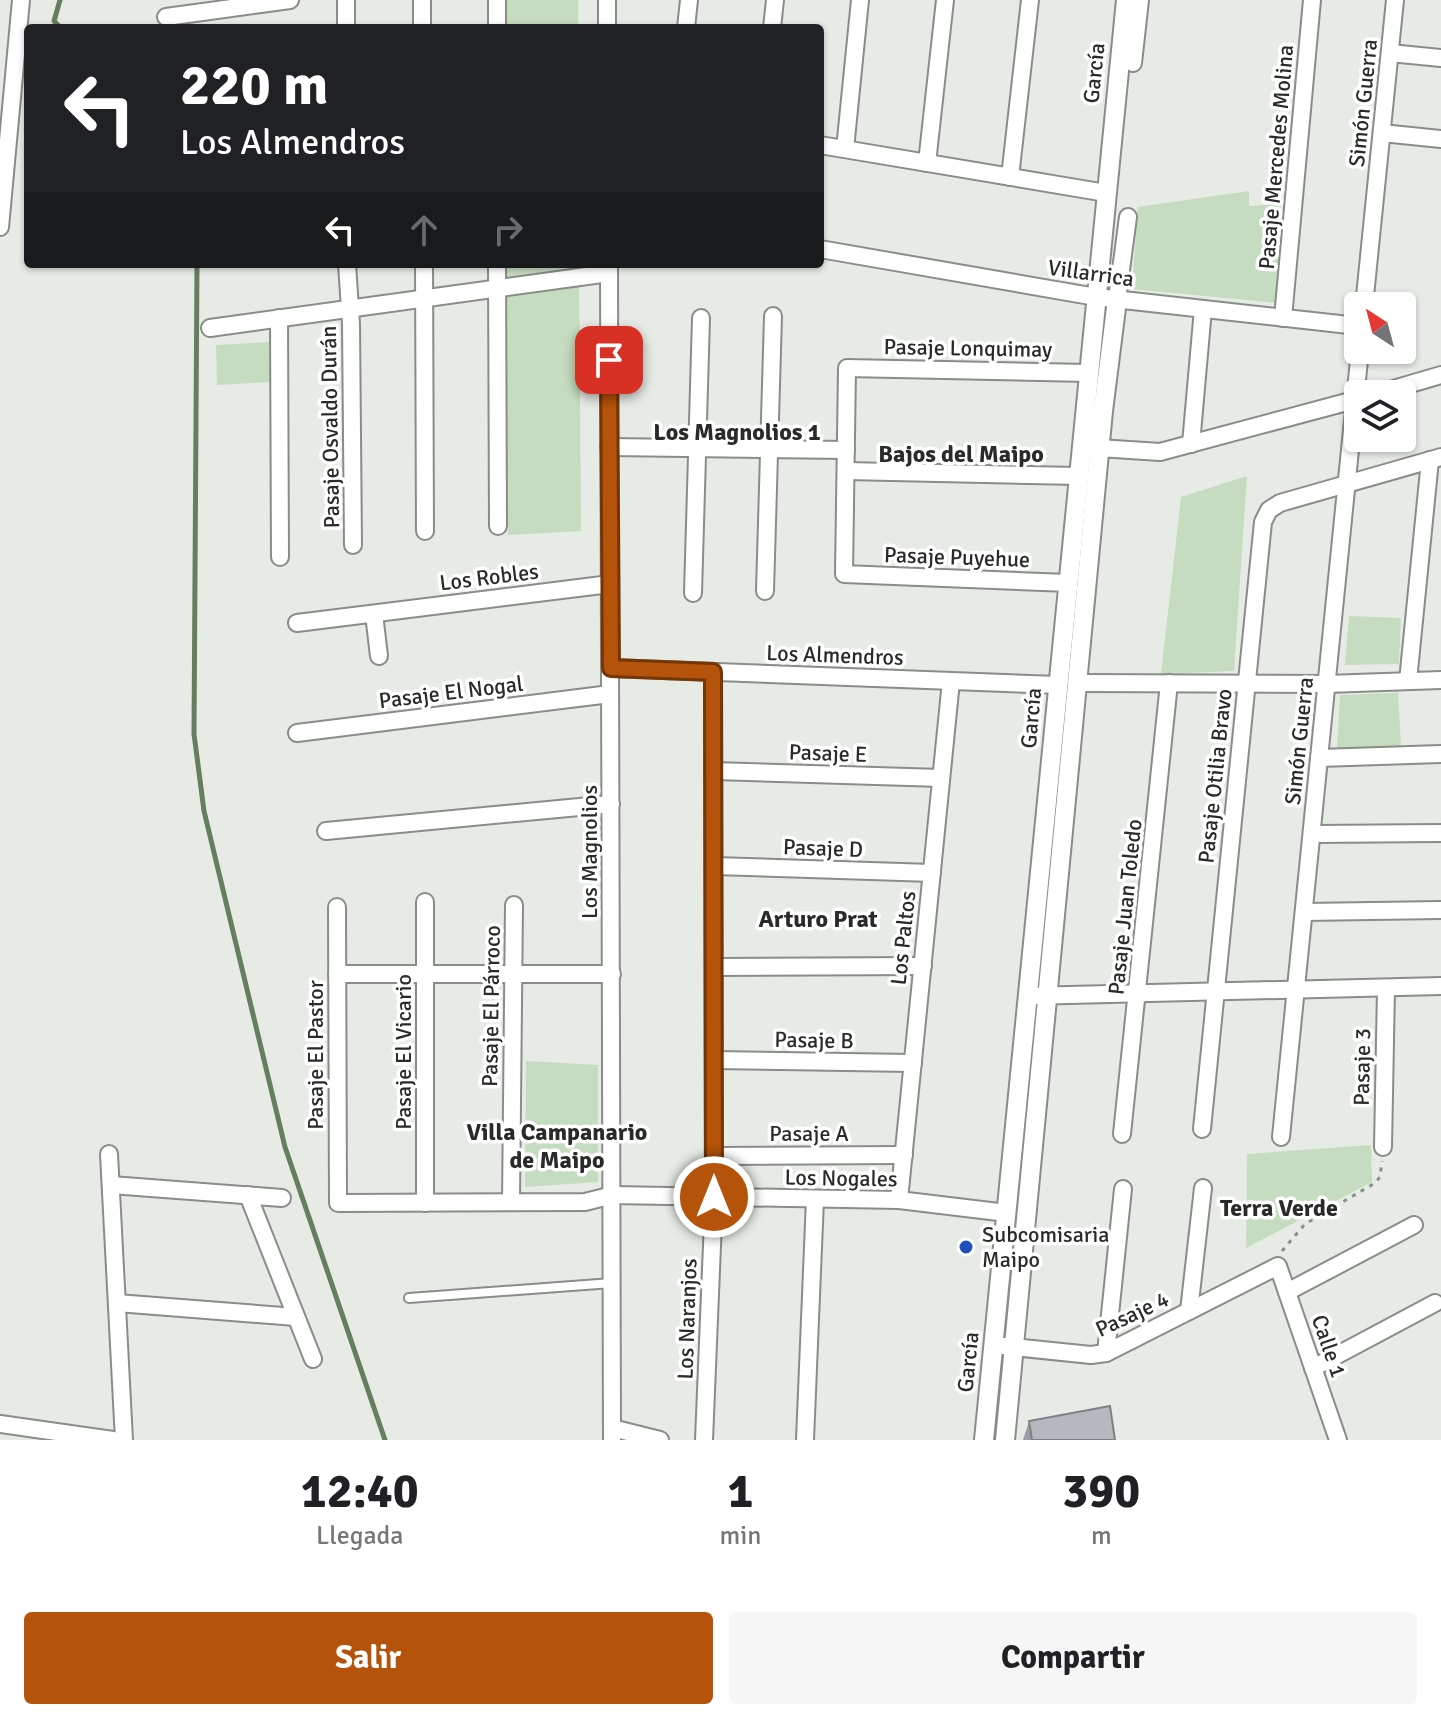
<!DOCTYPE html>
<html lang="es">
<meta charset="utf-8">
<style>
:root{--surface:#fff;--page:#f6f6f6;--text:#202124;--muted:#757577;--accent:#b45309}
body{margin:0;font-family:Signika,sans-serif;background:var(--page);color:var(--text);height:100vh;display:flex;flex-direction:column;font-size:30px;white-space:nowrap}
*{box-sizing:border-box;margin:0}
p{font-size:26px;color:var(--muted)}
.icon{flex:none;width:44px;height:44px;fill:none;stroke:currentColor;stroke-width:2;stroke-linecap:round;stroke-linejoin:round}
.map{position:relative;height:1440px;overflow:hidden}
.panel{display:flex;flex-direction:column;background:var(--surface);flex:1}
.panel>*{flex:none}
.hud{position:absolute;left:24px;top:24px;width:800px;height:244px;border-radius:8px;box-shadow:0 2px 6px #0004;background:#202124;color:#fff;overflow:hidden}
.needle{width:52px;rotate:324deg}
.tools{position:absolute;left:1344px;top:292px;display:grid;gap:16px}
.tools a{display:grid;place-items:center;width:72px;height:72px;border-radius:8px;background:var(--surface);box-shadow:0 2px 6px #0004;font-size:40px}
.pin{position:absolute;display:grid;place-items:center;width:68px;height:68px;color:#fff;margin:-34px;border-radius:16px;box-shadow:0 4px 12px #0006}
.me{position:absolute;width:88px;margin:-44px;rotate:0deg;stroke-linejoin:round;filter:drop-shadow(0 0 6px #0008)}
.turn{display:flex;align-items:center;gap:28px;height:168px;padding:0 24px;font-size:36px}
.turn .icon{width:104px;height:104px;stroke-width:2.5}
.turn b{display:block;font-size:56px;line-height:68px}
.lanes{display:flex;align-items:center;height:76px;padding:0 24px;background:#0003;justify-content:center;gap:40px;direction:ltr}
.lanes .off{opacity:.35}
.eta{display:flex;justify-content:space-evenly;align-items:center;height:136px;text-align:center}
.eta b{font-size:48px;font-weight:700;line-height:56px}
.action{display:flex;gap:16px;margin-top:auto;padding:16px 24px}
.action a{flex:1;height:92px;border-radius:8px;background:var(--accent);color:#fff;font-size:32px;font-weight:700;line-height:92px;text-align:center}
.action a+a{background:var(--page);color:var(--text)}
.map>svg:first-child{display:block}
.green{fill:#c6dcc0}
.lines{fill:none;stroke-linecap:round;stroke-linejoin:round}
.stream{stroke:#667e60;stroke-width:5}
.service-casing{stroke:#888d87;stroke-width:12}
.minor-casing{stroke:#888d87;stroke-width:20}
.tertiary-casing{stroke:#888d87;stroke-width:22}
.path{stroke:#8a8e89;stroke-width:3;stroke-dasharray:4 6;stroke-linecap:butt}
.service{stroke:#fff;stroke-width:8}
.minor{stroke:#fff;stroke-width:16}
.tertiary{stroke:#fff;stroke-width:18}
.wall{fill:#9c9ea4}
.building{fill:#b5b8bf;stroke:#7f8186;stroke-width:2}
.route-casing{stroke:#753606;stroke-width:20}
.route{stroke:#b45309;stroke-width:14}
.poi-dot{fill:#1e4fbc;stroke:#fff;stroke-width:3}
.labels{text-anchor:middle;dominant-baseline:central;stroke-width:7;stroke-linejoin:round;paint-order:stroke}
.street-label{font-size:22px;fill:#292b28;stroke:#fff}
.poi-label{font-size:22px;fill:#292b28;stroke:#fff;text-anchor:start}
.neighbourhood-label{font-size:24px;font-weight:bold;fill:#292b28;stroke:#fff}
</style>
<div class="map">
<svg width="1441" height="1440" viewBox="0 0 1441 1440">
<rect width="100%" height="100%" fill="#e6ece5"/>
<g class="green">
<rect x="499" y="0" width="79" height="28"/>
<path d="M1249,191v15l32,-2 -5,99 -144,-14 6,-82z"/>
<path d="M503,264h76l2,267 -73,4z"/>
<path d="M270,342l2,40 -55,3 -1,-40z"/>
<path d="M1247,476l-13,195 -73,3 20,-177z"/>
<path d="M1349,616l52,2 -2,46 -54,1z"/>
<path d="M1398,693l3,53 -64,3 3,-54z"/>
<path d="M526,1061l72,4v117l-73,5z"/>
<path d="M1371,1145l1,37 -126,66 1,-94z"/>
</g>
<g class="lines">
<g class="stream">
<path d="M60,0l-6,21 7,7"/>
<path d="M197,264l-3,470 10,77 81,336 100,293"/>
</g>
<defs>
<path id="service" d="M409,1298l203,-15"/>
<g id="minor">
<path d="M422,0v28"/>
<path d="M497,0v28"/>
<path d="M607,0v28"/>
<path d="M166,17l124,-17"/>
<path d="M346,28v-28"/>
<path d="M686,28l3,-28"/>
<path d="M772,28l3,-28"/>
<path d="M1390,53l51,5"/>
<path d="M1133,63l7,-63"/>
<path d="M1382,133l59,6"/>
<path d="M820,145l286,48"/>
<path d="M845,149l15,-149"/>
<path d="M927,163l18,-163"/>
<path d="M1010,177l20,-177"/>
<path d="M0,227l21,-227"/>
<path d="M820,249l276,48 262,29"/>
<path d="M347,264l4,60 2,221"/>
<path d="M424,264l1,267"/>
<path d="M497,264l1,262"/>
<path d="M609,264l3,1176"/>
<path d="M1117,300l11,-83"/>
<path d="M1364,306l31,-306"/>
<path d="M279,318l1,239"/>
<path d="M1283,318l29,-318"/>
<path d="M210,328l399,-55"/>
<path d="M1376,394l65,-19"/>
<path d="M1191,444l12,-135"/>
<path d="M609,447l237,3"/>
<path d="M1099,448l61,4 198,-53"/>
<path d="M846,471l232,5"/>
<path d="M1068,583l-224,-9 3,-206 241,5"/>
<path d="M765,591l8,-275"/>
<path d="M693,593l8,-275"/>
<path d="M374,614l5,42"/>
<path d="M297,623l313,-39"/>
<path d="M611,668l447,17"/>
<path d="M1408,681l22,-221"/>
<path d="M1078,683l249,1 114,-4"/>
<path d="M297,733l313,-39"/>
<path d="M1319,758l122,-4"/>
<path d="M713,771l228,7"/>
<path d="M326,831l285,-27"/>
<path d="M1312,834l129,-1"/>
<path d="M714,866l218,7"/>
<path d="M337,907l1,296 247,-1 28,-7 286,5 108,13"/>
<path d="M1304,912l137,-2"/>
<path d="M714,967l209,-1"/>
<path d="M337,974h275"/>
<path d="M1028,996l413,-10"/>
<path d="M714,1060l199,3"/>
<path d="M1202,1129l61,-607 6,-12 11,-7 161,-46"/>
<path d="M1122,1134l47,-451"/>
<path d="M1281,1137l79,-787"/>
<path d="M1383,1147l3,-159"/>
<path d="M109,1154l15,286"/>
<path d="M714,1156l190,-1"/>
<path d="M111,1185l171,13"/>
<path d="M248,1195l65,164"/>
<path d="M899,1200l52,-519"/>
<path d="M511,1202l3,-297"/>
<path d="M425,1203v-301"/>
<path d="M1287,1292l127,-67"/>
<path d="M117,1303l179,14"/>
<path d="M1189,1311l14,-123"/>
<path d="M1003,1346l88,9 15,-2 172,-87 60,174"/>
<path d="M1106,1353l17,-164"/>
<path d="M1313,1368l122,-65"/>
<path d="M0,1424l113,16"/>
<path d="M612,1428l48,12"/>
<path d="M704,1440l10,-243 -1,-525"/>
<path d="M805,1440l10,-241"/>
</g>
<g id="tertiary">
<path d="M984,1440l142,-1440"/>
<path d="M1005,1440l98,-1029 14,-111"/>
</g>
</defs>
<use href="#service" class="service-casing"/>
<use href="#minor" class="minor-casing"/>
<use href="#tertiary" class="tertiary-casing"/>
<path class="path" d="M1282,1251l23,-27 70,-41 5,-6 2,-16"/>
<use href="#service" class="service"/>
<use href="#minor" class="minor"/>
<use href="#tertiary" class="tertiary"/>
</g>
<path class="wall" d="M1029,1421l86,19h-92z"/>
<path class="building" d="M1110,1406l5,34h-83l-3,-19z"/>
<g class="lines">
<defs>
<path id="route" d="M609,360l2,308 102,4 1,525"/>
</defs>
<use href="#route" class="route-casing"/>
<use href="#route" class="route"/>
</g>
<circle class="poi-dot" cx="966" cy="1247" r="8"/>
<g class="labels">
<g class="street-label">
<text transform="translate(1094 73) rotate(-84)">García</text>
<text transform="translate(1363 103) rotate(-84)">Simón Guerra</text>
<text transform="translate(1276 157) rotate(-85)">Pasaje Mercedes Molina</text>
<text transform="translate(1091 273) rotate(8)">Villarrica</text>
<text transform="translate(968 348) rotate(1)">Pasaje Lonquimay</text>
<text transform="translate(330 427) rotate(-91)">Pasaje Osvaldo Durán</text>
<text transform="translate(957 557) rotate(2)">Pasaje Puyehue</text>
<text transform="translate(489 577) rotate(-7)">Los Robles</text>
<text transform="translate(835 655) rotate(2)">Los Almendros</text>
<text transform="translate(451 692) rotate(-7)">Pasaje El Nogal</text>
<text transform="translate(1031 718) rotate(-85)">García</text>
<text transform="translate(1299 741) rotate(-84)">Simón Guerra</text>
<text transform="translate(828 753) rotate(2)">Pasaje E</text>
<text transform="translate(1215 776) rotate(-84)">Pasaje Otilia Bravo</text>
<text transform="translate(823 848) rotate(2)">Pasaje D</text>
<text transform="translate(589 852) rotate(-90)">Los Magnolios</text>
<text transform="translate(1125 907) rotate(-84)">Pasaje Juan Toledo</text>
<text transform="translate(903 938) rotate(-84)">Los Paltos</text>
<text transform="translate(491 1006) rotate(-89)">Pasaje El Párroco</text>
<text transform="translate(814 1040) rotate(1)">Pasaje B</text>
<text transform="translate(403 1052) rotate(-90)">Pasaje El Vicario</text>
<text transform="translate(315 1055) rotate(-90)">Pasaje El Pastor</text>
<text transform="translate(1362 1067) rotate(-89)">Pasaje 3</text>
<text x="809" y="1133">Pasaje A</text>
<text transform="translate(841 1178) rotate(1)">Los Nogales</text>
<text transform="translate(1132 1314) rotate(-25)">Pasaje 4</text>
<text transform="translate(687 1319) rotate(-88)">Los Naranjos</text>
<text transform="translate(1329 1346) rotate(71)">Calle 1</text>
<text transform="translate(968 1362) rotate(-84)">García</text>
</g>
<g class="poi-label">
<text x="982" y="1234">Subcomisaria<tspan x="982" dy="25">Maipo</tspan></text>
</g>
<g class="neighbourhood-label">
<text x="737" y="432">Los Magnolios 1</text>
<text x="961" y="454">Bajos del Maipo</text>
<text x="818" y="919">Arturo Prat</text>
<text x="557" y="1132">Villa Campanario<tspan x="557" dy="28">de Maipo</tspan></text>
<text x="1279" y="1208">Terra Verde</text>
</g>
</g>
</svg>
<div class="tools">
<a><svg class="needle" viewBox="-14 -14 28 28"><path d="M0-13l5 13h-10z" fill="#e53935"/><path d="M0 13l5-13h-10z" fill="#757577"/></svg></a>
<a><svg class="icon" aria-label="layers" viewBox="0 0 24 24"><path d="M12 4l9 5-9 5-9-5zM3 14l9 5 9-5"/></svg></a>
</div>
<div class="pin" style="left:609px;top:360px;background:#d93025"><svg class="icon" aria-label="arrive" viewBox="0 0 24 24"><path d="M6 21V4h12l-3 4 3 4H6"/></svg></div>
<svg class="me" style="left:714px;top:1197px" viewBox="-20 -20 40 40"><circle r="17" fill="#b45309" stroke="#fff" stroke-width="3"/><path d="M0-11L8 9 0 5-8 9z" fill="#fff"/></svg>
<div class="hud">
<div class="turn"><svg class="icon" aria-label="left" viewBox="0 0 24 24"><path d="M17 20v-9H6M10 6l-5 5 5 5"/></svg><div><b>220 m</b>Los Almendros</div></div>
<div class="lanes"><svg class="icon" aria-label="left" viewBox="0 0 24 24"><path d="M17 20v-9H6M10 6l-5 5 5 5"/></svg><svg class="icon off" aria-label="ahead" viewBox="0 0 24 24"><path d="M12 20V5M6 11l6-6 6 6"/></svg><svg class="icon off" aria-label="right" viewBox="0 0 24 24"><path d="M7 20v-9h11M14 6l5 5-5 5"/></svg></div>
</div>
</div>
<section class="panel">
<div class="eta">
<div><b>12:40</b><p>Llegada</p></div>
<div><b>1</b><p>min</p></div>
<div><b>390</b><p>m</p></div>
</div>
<div class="action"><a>Salir</a><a>Compartir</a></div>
</section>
